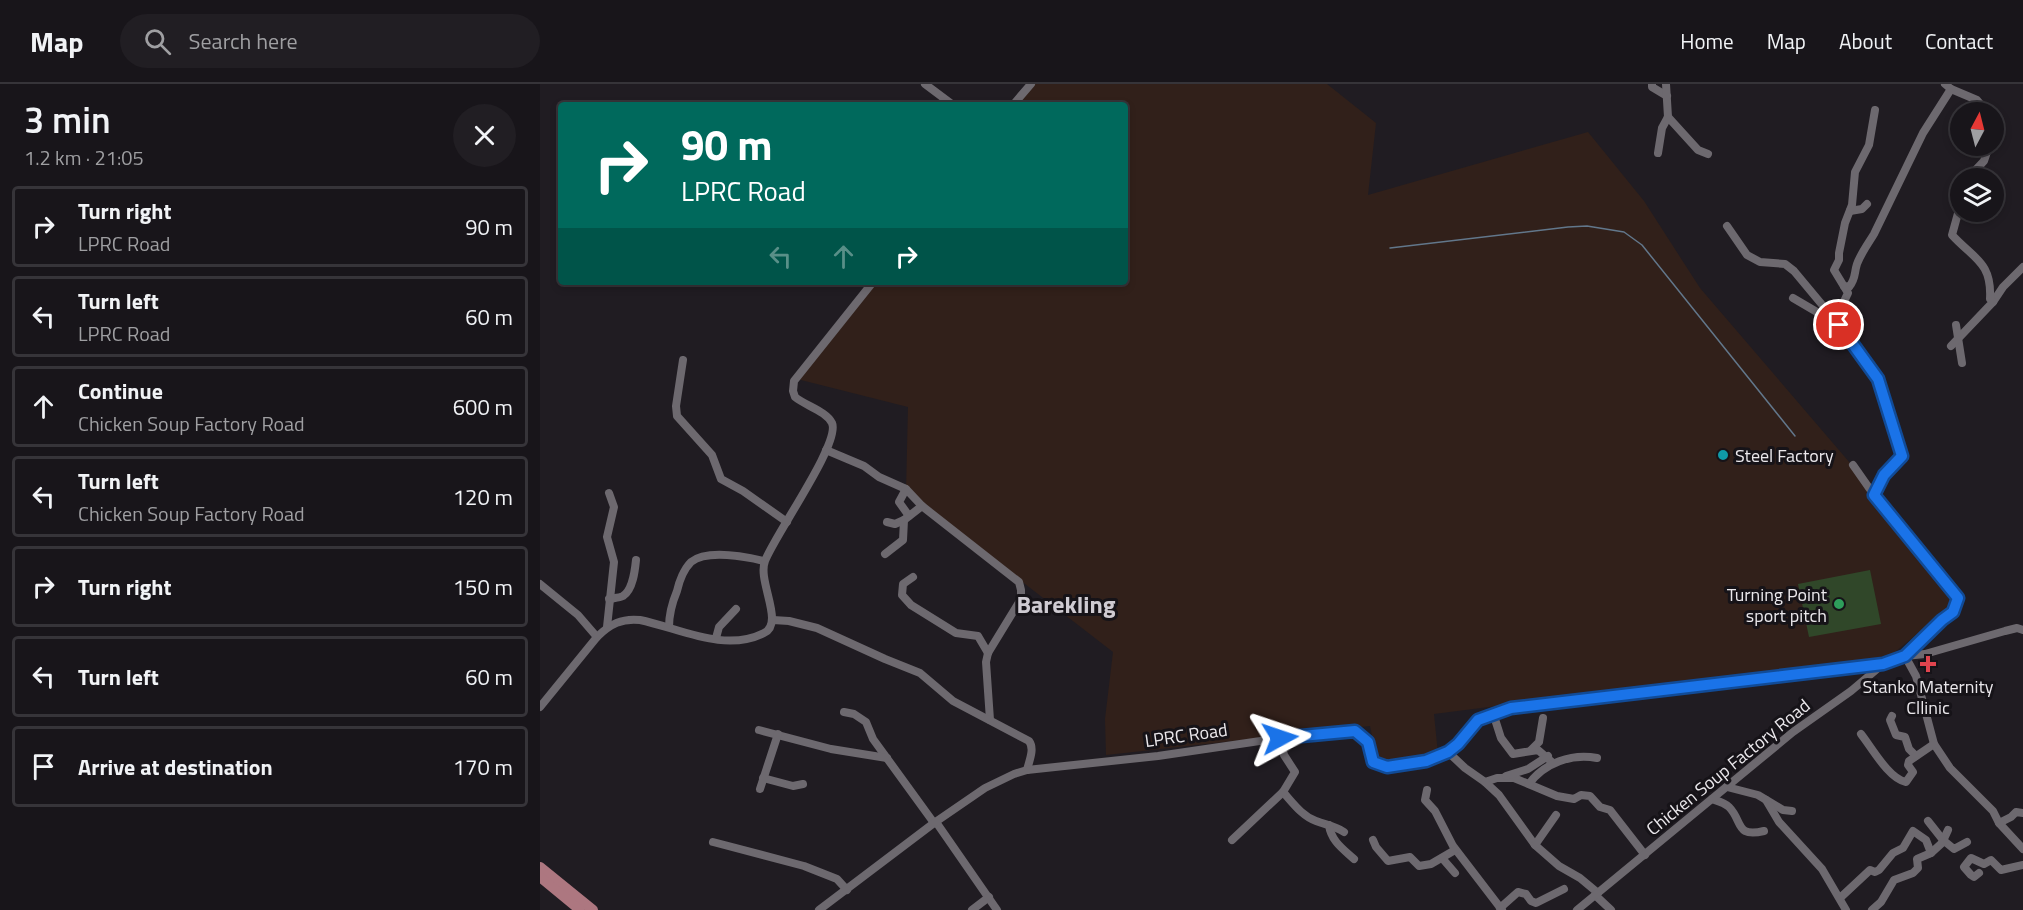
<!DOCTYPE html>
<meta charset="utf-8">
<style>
:root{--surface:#18151a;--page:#211e23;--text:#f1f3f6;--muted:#9f9fa2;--line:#363439}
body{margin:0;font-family:"Titillium Web",sans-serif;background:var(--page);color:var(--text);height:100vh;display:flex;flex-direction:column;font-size:22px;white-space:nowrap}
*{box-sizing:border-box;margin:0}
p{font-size:20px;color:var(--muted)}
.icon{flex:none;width:33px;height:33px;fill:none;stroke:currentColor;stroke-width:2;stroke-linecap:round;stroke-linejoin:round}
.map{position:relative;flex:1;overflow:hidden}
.panel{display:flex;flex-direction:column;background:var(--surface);width:540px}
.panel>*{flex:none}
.hud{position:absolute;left:18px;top:18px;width:570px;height:183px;border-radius:6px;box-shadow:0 3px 9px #0003,0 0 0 2px var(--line);background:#00695c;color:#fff;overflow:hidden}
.needle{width:39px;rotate:7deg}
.tools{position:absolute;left:1410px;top:18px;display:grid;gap:12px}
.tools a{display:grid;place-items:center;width:54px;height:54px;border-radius:50%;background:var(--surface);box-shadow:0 3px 9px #0003,0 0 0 2px var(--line);font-size:30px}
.pin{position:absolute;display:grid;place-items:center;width:51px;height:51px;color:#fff;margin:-26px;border:3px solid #fff;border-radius:50%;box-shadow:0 2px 6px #0007}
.me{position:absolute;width:66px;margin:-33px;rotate:85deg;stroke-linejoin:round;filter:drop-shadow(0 0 4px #0008)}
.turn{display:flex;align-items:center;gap:21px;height:126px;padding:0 24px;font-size:27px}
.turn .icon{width:78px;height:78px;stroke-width:2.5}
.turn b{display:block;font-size:42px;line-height:51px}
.lanes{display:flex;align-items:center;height:57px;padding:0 24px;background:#0003;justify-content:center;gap:30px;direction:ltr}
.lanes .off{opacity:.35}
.round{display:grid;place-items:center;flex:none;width:63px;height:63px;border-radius:32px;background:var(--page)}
.overview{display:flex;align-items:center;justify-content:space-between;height:102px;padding:0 24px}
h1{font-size:36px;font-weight:600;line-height:45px}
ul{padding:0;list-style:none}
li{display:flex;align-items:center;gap:18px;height:81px;margin:0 12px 9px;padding:0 12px;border:3px solid var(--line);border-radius:6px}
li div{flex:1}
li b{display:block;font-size:22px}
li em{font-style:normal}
header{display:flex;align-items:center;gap:36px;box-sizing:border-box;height:84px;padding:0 30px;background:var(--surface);border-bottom:2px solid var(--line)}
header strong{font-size:28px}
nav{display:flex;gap:33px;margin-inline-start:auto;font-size:21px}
.search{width:420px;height:54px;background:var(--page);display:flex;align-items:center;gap:15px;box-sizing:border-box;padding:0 21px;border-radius:33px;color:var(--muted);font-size:22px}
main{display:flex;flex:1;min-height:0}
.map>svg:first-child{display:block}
.industrial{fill:#31201a}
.green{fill:#304729}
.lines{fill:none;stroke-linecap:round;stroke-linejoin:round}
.stream{stroke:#62778b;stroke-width:1.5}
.minor{stroke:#6d696f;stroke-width:8}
.major{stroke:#ad7780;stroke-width:10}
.route-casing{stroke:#114b97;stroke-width:15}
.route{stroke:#1a73e8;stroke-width:10}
.culture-dot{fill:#0f9aa8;stroke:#161318;stroke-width:2}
.leisure-dot{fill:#2e9e5b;stroke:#161318;stroke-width:2}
.health-dot{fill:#e0444e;stroke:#161318;stroke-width:2}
.labels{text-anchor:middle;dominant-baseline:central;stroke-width:6;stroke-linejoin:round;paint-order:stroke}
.poi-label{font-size:18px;fill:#ebe8ec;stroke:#161318;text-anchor:start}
.street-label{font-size:18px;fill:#ebe8ec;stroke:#161318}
.district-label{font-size:24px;font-weight:bold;fill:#cfcbd2;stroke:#161318}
</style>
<header>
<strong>Map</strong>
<div class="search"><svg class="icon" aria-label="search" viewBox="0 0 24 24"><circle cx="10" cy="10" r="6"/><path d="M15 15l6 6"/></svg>Search here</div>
<nav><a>Home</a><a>Map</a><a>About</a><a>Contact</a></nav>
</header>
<main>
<section class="panel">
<div class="overview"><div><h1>3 min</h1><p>1.2 km · 21:05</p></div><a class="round"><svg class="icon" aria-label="close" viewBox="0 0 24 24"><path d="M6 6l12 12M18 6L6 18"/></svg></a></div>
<ul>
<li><svg class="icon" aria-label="right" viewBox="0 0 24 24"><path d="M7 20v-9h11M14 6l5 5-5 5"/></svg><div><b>Turn right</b><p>LPRC Road</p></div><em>90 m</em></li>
<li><svg class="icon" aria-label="left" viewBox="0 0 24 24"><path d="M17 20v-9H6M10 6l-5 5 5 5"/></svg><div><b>Turn left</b><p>LPRC Road</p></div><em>60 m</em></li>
<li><svg class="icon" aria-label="ahead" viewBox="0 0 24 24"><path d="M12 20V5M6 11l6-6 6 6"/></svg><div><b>Continue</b><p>Chicken Soup Factory Road</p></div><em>600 m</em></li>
<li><svg class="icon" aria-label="left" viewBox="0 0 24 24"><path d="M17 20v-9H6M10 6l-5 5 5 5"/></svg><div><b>Turn left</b><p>Chicken Soup Factory Road</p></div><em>120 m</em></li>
<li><svg class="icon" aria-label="right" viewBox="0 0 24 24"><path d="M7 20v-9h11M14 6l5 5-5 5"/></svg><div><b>Turn right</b></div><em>150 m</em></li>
<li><svg class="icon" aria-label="left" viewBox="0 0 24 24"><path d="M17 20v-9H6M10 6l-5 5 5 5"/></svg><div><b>Turn left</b></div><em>60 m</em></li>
<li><svg class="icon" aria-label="arrive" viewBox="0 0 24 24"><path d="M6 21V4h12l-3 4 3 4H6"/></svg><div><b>Arrive at destination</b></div><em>170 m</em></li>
</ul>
</section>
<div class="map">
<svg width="1483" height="826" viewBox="0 0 1483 826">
<rect width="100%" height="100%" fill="#201c22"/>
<path class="industrial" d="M492,0h295l49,39 -8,72 220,-63 56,69 56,87 204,238 50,78 -64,52 -456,58 4,40 -60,9 -8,-37 -264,29 -1,-36 8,-67 -207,-160 2,-85 -111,-28 78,-97h250v-177h-110z"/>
<path class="green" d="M1330,486l11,54 -72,13 -11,-53z"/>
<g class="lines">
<path class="stream" d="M850,164l178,-21 19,-1 37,6 18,13 153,191"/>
<g class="minor">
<path d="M385,0l28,21"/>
<path d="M1112,0v3l15,9"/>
<path d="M1411,5l26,11 10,12"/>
<path d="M473,21l18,-21"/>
<path d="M1128,33l30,33 10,4"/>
<path d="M1118,69l4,-25 6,-11 -2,-33"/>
<path d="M1428,94l16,-17 5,-15"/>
<path d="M1310,127l12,-2 5,-5"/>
<path d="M1187,142l20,29 13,7 25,2 9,7 40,48"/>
<path d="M1304,202l5,1c7,-8 5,-14 8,-23 4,-11 11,-20 17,-30l49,-101 28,-44 -6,-5"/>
<path d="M1253,214l46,27 39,54 24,77 -18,19 -10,20"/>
<path d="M1453,218l10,-15 20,-20"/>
<path d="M1299,241l-3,-7 12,-25 -14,-23 5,-10v-7l6,-30 7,-18 3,-33 14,-27 6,-35"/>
<path d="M1416,241l6,38"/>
<path d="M1411,262l42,-44 -3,-3c2,-37 -16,-40 -38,-64l8,-29"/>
<path d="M143,276l-7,46 1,10 35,39 9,24 22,12 44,31"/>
<path d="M286,366l38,16 15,11 27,12 16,17 97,76 2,8v9l-33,54 -2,9 4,58"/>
<path d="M366,405l-7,13 10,14"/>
<path d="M347,438l8,2 9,-4"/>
<path d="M345,470l18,-14 1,-20 18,-14"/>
<path d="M373,493l-10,7 -1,11 9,10 45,28 22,3 10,17"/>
<path d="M0,500l38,31 19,22"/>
<path d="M69,515c4,-1 10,-1 14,-3 10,-6 12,-26 13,-36"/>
<path d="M233,536l16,1 28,7 68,31 35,14 33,28 76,40c6,8 0,20 -2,29"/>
<path d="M67,543l7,-65 -7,-25 7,-30 -5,-14"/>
<path d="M129,543c0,-13 3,-24 8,-36 2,-9 7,-22 14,-29 16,-13 56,-5 73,-1"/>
<path d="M1483,546l-6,-2 -12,3 -80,23 -20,2 11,20 18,68 16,24 43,43 6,12 24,26"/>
<path d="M176,554l3,-11 17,-18"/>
<path d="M0,623l57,-70c13,-13 25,-19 43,-17 39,8 84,33 124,13 21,-10 -7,-52 1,-72 9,-25 76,-118 67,-138 -6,-12 -26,-17 -37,-26l-2,-6 1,-10 79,-99"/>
<path d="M304,628l10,2 12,8 7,17 61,84"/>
<path d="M953,629l8,25 12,16 25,-4 15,13"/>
<path d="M1352,632l-2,4 6,15 9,2 4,12 7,7"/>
<path d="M219,646l72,19 56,9"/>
<path d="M1321,650c11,14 28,45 45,48l7,-10 -5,-7 1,-4 25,-17"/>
<path d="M991,666l8,-8 4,-24"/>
<path d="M908,668l17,16 20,14 12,-4h17l43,18 17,3 7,-4 9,1 10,11 10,3 35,45"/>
<path d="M966,692l22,-7 20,-13"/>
<path d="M223,694l30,8 10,-2"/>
<path d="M945,698l14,13 36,50 24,21 21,12 18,15"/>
<path d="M989,700c15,-21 43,-31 68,-26"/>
<path d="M1187,703l31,8 25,15 9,1"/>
<path d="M220,705l18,-55"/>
<path d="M887,706l-2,10 10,11 18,35 49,64"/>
<path d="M743,708c10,11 19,24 33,29 10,4 19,5 28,11"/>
<path d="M1172,715c6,2 13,4 17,8 14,14 6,31 35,24"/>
<path d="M1226,716l13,22 43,47 24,41"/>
<path d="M1388,737l15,19 11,9 13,-7"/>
<path d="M396,738l61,88"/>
<path d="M1459,739l12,-6 5,-5 7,1"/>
<path d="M789,741c2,16 14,24 25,34"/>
<path d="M692,756l51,-48 12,-20 -11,-17 -4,-17"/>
<path d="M833,756l3,7 12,14 22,-4 9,9 12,-2 24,-14"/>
<path d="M173,758l91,24 33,13 10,11"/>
<path d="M995,761l21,-30"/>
<path d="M902,774l13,15"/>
<path d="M1439,789l-5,4 -3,-2 -7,-8 7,-9 13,6 7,-4 10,10 22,-5"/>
<path d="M1055,811l16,15"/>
<path d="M1300,814l30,-28 5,2 4,-2 14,-17 10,-5 10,-17 13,9 5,13"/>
<path d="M960,824l18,-16 8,2 5,7 5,2 28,-14"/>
<path d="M279,826l115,-87 51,-35 29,-14 13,-4 131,-14 122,-18 75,-7 13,11 5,20 14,5 39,-6 22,-9 10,-8 20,-24 33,-12 372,-44"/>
<path d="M432,826l17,-13"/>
<path d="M1037,826l216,-178 58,-41 32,-27 22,-8 37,-36 11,-8 5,-14 -84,-103 -21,-30"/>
<path d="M1332,826l9,-8 13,-22 19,-7 5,-5 -1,-9 14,-6 11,-10 6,-13"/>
</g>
<g class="major">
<path d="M0,783l53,43"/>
<path d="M0,793l40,33"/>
</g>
</g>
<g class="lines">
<defs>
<path id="route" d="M740,654l75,-7 13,11 5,20 14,5 39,-6 22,-9 10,-8 20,-24 33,-12 372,-44 22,-8 37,-36 11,-8 5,-14 -84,-103 10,-20 18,-19 -24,-77 -39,-54"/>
</defs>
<use href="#route" class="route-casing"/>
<use href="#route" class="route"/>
</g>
<circle class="culture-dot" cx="1183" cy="371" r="6"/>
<circle class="leisure-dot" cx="1299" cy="520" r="6"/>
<path class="health-dot" d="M1385 571h6v6h6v6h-6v6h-6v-6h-6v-6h6z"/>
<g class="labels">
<g class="poi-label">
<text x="1195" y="371">Steel Factory</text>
<text x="1287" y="510" text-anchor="end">Turning Point<tspan x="1287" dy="21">sport pitch</tspan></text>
<text x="1388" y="602" text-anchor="middle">Stanko Maternity<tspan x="1388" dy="21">Cllinic</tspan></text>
</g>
<g class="street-label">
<text transform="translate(646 651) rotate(-8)">LPRC Road</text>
<text transform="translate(1188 683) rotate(-39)">Chicken Soup Factory Road</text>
</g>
<g class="district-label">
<text x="526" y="520">Barekling</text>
</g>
</g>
</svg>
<div class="tools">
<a><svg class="needle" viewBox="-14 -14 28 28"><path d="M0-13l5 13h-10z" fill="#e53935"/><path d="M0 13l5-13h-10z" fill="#9f9fa2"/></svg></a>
<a><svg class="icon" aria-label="layers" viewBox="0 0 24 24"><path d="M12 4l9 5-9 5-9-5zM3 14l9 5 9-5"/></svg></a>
</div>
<div class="pin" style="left:1299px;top:241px;background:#d93025"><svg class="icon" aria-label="arrive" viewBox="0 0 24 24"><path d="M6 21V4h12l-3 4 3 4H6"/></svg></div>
<svg class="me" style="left:740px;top:654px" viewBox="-20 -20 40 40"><path d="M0-17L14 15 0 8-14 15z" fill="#1a73e8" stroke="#fff" stroke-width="4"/></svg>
<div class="hud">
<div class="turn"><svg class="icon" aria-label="right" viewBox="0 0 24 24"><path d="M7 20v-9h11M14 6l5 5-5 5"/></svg><div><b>90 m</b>LPRC Road</div></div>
<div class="lanes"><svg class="icon off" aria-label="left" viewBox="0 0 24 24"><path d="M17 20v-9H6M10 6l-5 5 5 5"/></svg><svg class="icon off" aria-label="ahead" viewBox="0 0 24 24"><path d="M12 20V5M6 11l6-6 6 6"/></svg><svg class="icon" aria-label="right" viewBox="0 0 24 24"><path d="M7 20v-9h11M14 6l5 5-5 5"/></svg></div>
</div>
</div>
</main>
